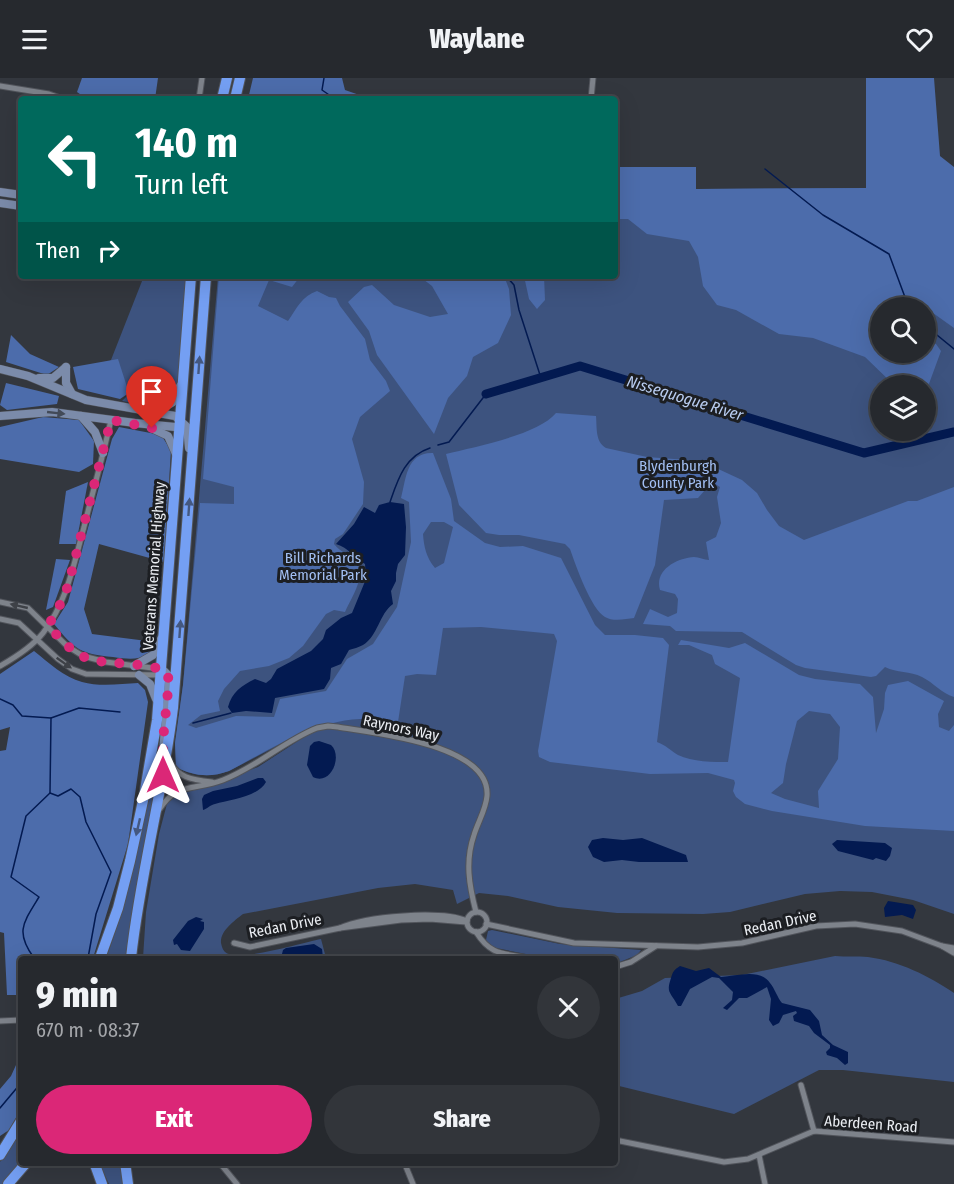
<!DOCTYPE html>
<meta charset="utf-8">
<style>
:root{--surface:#26292e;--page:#32353a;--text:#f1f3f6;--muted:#a4a6aa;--line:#42454a;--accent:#db2777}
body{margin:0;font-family:"Fira Sans Condensed",sans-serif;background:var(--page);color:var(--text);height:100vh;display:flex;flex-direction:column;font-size:22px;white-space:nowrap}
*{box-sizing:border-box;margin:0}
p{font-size:20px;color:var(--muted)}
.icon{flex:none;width:33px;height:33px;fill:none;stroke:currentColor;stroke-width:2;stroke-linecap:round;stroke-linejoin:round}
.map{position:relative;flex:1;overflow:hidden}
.sheet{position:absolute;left:18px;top:878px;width:600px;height:210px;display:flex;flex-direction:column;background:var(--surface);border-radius:6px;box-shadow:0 6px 24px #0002,0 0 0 2px var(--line)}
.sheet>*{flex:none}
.guide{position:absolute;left:18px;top:18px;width:600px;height:183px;border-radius:6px;box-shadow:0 6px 24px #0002,0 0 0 2px var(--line);background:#00695c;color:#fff;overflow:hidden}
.buttons{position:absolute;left:870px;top:219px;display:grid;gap:12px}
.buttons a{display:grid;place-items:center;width:66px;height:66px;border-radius:50%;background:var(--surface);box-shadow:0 6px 24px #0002,0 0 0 2px var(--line);font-size:30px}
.pin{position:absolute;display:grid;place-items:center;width:51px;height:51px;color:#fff;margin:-62px -26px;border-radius:50% 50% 50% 0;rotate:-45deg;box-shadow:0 0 6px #0007}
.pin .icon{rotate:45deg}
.me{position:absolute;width:66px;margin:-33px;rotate:0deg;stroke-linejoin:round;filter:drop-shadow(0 0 4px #0008)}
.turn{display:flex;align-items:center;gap:21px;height:126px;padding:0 18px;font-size:27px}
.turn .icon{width:78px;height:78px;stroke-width:2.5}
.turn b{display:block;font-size:42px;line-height:51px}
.then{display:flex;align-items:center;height:57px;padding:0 18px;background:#0003;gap:12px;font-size:22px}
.round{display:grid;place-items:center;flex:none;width:63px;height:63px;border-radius:32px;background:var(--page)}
.head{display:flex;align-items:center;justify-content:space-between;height:102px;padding:0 18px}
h1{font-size:36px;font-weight:800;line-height:45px}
.primary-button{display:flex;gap:12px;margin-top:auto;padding:12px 18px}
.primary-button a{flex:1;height:69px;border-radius:36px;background:var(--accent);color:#fff;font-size:24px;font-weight:800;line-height:69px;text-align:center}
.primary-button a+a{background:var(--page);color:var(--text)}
header{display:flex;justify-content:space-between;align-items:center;height:78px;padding:0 18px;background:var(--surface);font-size:27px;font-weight:800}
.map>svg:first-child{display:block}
.green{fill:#3d537f;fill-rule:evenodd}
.forest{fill:#4c6cab;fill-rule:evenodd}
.water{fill:#031a51}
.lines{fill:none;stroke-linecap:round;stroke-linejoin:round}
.stream{stroke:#031a51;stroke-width:1.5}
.river{stroke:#031a51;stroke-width:9}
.street-casing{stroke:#51545b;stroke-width:7}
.secondary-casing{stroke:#51545b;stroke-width:9}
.highway-casing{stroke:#51545b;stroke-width:12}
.street{stroke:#7e838b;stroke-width:5}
.secondary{stroke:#7b8baa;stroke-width:8}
.highway{stroke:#749ff3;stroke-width:10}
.oneway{fill:#445880}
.oneway2{fill:#424a58}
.oneway3{fill:#3e4147}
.route{stroke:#db2777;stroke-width:10;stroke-dasharray:0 18}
.labels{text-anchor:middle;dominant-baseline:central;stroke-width:6;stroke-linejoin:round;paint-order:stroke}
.park-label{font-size:15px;fill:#a2bff3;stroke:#1c1e22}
.street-label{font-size:15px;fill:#ebeef3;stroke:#1c1e22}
.water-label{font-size:16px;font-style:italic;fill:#b9cdf1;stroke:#1c1e22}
</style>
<header><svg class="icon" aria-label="menu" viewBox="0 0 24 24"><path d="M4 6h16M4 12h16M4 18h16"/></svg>Waylane<svg class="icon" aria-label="heart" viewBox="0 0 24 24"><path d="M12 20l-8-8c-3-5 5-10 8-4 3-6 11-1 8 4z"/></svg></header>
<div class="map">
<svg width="954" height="1106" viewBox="0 0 954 1106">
<rect width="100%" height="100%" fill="#33373e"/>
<g class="green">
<path d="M866,0l67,108h21v728l-41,-14 -41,-8 -32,-1 -35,3 -75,18 -27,2 -86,-1 -59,-6 -50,-11 -29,-3 -22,11 -4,-14 -38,-6 -37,4 -135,26c-9,7 -23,17 -22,29 1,5 3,10 8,11 16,6 73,-11 92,-15l5,19h-183l3,-46 13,-78 9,-34 9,-7 26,-6 55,-20 63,-41 -13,4 -79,41c-19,7 -36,5 -53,-4l-1,-23 8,-59 35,-409h397v-109h81v22l170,-1zM880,230h46v44h-46zM880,308h46v44h-46z"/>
<path d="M144,198h43l-9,113c-21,24 -28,17 -56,12l9,-9 -2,-3 -47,-4 29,-25z"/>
<path d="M154,695v20l-26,165h-22c23,-59 34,-123 48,-185z"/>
<path d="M492,852l68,14 81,6 -4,5 -22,9v-6h-69l-50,-10 -8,-4 -2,-4 2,-9z"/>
<path d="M835,878c11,1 22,0 33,1 31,4 61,19 86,36v89l-111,-12h-24l-85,44 -119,-29v-86l27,-8 23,-13 77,-3z"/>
<path d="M21,1050l1,35 -19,21h-3v-22z"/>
<path d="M99,1085h24l2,21h-16z"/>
</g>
<g class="forest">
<path d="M82,0h76l-3,21h-68l-10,-7z"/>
<path d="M253,0h89l3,12 26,9h-123z"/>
<path d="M866,0h68l6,78 14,11v161l-28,-20 -25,-2 1,1 -22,1v44h46v-15l10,7 5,7 -15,41v-6l-32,-1 -29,-28 -52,-19 -34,-4 -43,-24 -19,-5 -14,-19 -5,-29 -9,-16 -42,-7 -19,-15h-13v-52h81v22l170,-1z"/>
<path d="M219,198h71l9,2 -7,9 -23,-7 -11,26 30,15c9,-13 14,-25 29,-30l12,6 7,1 4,8 25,33 5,21 16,21 4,10 -30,26 -8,22 12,43 -1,22 -20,30 -8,5 -1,5c6,8 16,11 22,18 11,14 -5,36 -11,50l-11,-2 -8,4 -23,32 -14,12 -20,8 -29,5 -16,18 -6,12 2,10 -19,4 -13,10 8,3 40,-12 38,1 6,-18 46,-8 21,-32 26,-15 24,-37 14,-65 -2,-40 -8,-4c5,-18 5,-46 32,-45l18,46 3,22 31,22 15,4 23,-1 38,12 34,67 10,10h30l28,3 6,7 -12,97c10,4 13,8 21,13 14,7 36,7 50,7l12,-84 -25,-14 -3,-9 -23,-10h-11l3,-5 48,8 16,-5 54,32 16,4 45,5 13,13 3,36 8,-24 1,-16 3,-8 20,-4 36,20 -6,13 1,13 10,4 5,-6v106l-89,-5 -93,-15 -27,-7 -9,-7 -3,-6 2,-8 -1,-3 -26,-7 -58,1 -100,-12 -11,-5 -1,-6 19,-110 -3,-7 -73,-7 -38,1 -7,47 -19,-1 -12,2 -7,46c-66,-14 -114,20 -169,49 -19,7 -36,5 -53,-4l-1,-24 8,-58 17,-182 34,1v-17l-31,-8zM431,444h13l9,5 -9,36 -9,5c-9,-11 -11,-21 -12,-34zM809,633l21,3 10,13 -2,32 -20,32 1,17 -34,-9 -14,-6 12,-10 3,-19 11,-43z"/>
<path d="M419,198h85l5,13 2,26 -13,28 -25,14 -6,19 -19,22 -14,36 -57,-79 -8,-24 -21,-29 16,-15 8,-2 22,20 36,12 18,-3 -16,-28z"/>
<path d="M524,198h20l1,24 -8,9 -8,-10z"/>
<path d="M11,257l19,19 29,13 -12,8 -41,-13z"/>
<path d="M118,281l11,34 -9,6 -42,-10 -5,-22z"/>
<path d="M6,305l53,13 -2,8 -50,6 -7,-5z"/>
<path d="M556,335l40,3c1,11 -1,26 10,32l41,9 54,4 41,19 15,13 10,17 12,16 25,14 104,-39h9l37,-14v210c-13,-4 -20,-14 -32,-20 -12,-6 -25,-4 -37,-10l-9,9 -5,1 -66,-9 -9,-3 -54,-33 -66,-1 -6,-5 -27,-2 7,-15 18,8 9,-4 1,-14 -3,-5 -15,-4c-6,-20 17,-32 34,-33 5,0 10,3 15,3l-3,-18 10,-5 5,-14 -4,-26 3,-10 -8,-5 -14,16 -34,2 -9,65 -21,53c-8,1 -21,4 -29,-1 -14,-8 -29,-51 -35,-68l-5,-5 -46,-9h-20l-13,-2 -27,-28 -13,-51c28,-7 92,-19 110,-41z"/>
<path d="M43,339l36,3 15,21 -1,23 -14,8 -79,-13v-32z"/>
<path d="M119,349l42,8 10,15 -7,112 -65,-18 -15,65 8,25 63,8 -5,13c-14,5 -23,4 -37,2 -32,-3 -38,-7 -59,-33l14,-22 44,-163z"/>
<path d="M88,404l-12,62h-17l7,-53z"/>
<path d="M56,481l14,1 -17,47 -7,3z"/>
<path d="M34,573c15,12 30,26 48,31 17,5 39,2 56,1l7,7 3,12 -20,142 -35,114h-72v37h-14l-3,-62 -4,-1v-181l6,-1 4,-23 -10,3v-56z"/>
<path d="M21,976v55l-12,21 -9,6v-47l11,-13z"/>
</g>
<g class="water">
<path d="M390,424l14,2 2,23 -1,28 -7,9 -2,9v8l-5,10 2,13c-14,10 -15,32 -30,41 -4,2 -10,4 -14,5l-8,14 -10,4 -1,11 -6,10 -49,9 -3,15 -26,-2 -14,2 -4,-6c4,-15 13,-21 27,-28l11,4 5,-4 6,-10 34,-18 12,-12 3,-9 15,-12 11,-5 14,-34 -1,-15c-12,-7 -16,-16 -29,-20l18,-20 10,-17 11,6 4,-8z"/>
<path d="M319,663l12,4c12,11 0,41 -18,32l-6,-12 3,-19 4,-4z"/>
<path d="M258,700h5l3,4c-8,15 -37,18 -51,22 -5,1 -8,5 -12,6l-1,-11 2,-4 9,-4 24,-5z"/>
<path d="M603,760l20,2 19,-2 44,17 2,7h-49l-17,-2 -18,2 -11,-5 -5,-10 4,-7z"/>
<path d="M837,762l48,3 7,5 -2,8 -4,5 -10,-3 -3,2 -35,-9 -6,-7z"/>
<path d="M888,823l25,4 3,5 -3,9 -11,-4 -17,2 -1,-9z"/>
<path d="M196,839l7,2 -3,2 4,1v7l-14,22 -9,-1 -4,-6 -3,1 -1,-5 15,-19z"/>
<path d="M314,866l8,5 1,9c-13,1 -30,3 -41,-4l1,-4 3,-2z"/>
<path d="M680,888l16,5 13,-3 12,9c16,-1 39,-9 49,6 5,6 7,14 12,20l28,7 9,11 3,14 11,10 15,7v11l-3,2 -8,-7 -10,-3 -1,-3 4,-4v-3l-16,-12 -5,-7 -15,-5 -1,-5 4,-3 -1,-2 -13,4 -4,8 -6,3 -4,-6 2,-21 -4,-12 -20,11h-8l-12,12 -4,-2 9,-8 1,-8 -14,-14 -7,-1 -22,12 -9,17h-3c-8,-15 -12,-13 -7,-28 2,-7 3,-8 9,-12z"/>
</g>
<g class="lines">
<g class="stream">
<path d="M324,0l-2,12 13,9"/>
<path d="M765,91l58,46 66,39 20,54"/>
<path d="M506,198l8,9 5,25 22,68"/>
<path d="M926,248l28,23"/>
<path d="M438,367l11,-3 37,-48"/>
<path d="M390,424c8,-23 15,-46 40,-54"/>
<path d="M0,621l13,6 9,11 29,2 28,-10 41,4"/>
<path d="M193,645l38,-10"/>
<path d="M50,715l8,3 13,-7 9,8 6,25 25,50 -15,42 -8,44"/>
<path d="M34,880c-19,-26 -11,-35 5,-61l-28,-20 15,-61 24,-23 1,-75"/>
<path d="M0,1030l21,-25"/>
</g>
<path class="river" d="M486,316l94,-28 284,87 90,-21"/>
<defs>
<g id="street">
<path d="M0,8l49,8 14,5"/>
<path d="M199,21l3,-21"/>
<path d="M591,21l2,-21"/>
<path d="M0,524l28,6 39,38 16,10 23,6 54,7"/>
<path d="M0,541l19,4 39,36 14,10 14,5 74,1"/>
<path d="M0,588c16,-9 32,-19 43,-33 24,-31 31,-70 41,-106 9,-36 19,-71 27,-107"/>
<path d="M169,680c6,20 25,22 43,24"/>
<path d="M159,732c18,-29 36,-19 64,-30 34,-13 61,-39 94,-52l11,-2 10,1c35,6 153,17 149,69 -1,13 -9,26 -13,39 -9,26 -5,50 2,77"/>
<circle cx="477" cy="844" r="10"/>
<path d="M466,844l-36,-3 -29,1 -61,8c26,-12 101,-18 127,-7"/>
<path d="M486,846l88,19 124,4 44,-4 74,-17 39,-2 47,7 40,15"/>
<path d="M476,854c15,24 27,21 53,26"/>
<path d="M234,865l16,4 90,-19"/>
<path d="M954,870l-12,-2 12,7"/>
<path d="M615,889l16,-5 25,-16"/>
<path d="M0,943l21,-1"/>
<path d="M801,1007l13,46"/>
<path d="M615,1062l109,22 24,-3 66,-28 140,11"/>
<path d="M759,1077l6,29"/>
<path d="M219,1084l18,22"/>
<path d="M404,1084l9,22"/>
</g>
<g id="secondary">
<path d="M0,114l21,3"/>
<path d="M0,125l21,3"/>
<path d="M66,289v16l6,11"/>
<path d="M0,291l28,7 58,24 89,16 12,11 2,21"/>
<path d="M39,300h14l13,-11"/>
<path d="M158,333l15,-9 7,-16"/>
<path d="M0,338l52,-4 83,11 40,4 8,-1"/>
<path d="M81,338l14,16 8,21"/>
<path d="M151,350l17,8 8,18"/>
<path d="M134,588l19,-11 8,-16"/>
<path d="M162,591l6,6 1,6 -6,71"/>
<path d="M139,597l11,9 6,15"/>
</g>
<g id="highway">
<path d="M222,21l5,-21"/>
<path d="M235,21l5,-21"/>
<path d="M100,880l18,-50 12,-47 14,-65 13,-76 34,-444"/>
<path d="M131,880c9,-84 32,-166 42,-250l33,-432"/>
<path d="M0,1077l21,-34"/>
<path d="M94,1084l8,22"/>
<path d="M125,1084l3,22"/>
<path d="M8,1106l19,-22"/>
</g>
</defs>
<use href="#street" class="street-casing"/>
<use href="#secondary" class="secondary-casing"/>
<use href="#highway" class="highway-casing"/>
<use href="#street" class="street"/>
<use href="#secondary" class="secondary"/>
<use href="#highway" class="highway"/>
</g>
<defs><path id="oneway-solid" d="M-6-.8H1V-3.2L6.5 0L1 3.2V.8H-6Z" transform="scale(1.5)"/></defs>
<g class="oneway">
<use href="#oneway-solid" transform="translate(199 287) rotate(-86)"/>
<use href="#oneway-solid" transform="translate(189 429) rotate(-86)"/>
<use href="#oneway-solid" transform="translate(180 551) rotate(-86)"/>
<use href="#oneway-solid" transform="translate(138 749) rotate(103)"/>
</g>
<use class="oneway2" href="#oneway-solid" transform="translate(56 335) rotate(6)"/>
<g class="oneway3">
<use href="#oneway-solid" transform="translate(19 528) rotate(-167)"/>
<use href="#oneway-solid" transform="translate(64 585) rotate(35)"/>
</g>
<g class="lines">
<path class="route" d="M152,350l-41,-8 -43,166 -9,21 -11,19c11,11 21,24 36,31 22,10 66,3 83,16l2,8 -6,59v35"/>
</g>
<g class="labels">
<g class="park-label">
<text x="678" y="388">Blydenburgh<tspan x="678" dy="17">County Park</tspan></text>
<text x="323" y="480">Bill Richards<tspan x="323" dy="17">Memorial Park</tspan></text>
</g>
<g class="street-label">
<text transform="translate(154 488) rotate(-86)">Veterans Memorial Highway</text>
<text transform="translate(401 650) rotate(12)">Raynors Way</text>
<text transform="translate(780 845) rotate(-12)">Redan Drive</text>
<text transform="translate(285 848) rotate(-11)">Redan Drive</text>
<text transform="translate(871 1046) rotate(4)">Aberdeen Road</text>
</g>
<g class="water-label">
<text transform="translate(685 320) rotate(17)">Nissequogue River</text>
</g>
</g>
</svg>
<div class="buttons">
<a><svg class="icon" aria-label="search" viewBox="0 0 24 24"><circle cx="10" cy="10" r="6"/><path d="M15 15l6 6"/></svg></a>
<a><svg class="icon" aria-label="layers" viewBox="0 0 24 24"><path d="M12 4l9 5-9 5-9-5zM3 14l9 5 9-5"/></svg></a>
</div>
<div class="pin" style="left:152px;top:350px;background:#d93025"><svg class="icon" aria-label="arrive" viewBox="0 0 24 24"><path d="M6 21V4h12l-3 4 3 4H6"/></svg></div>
<svg class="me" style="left:163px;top:697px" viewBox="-20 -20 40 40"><path d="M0-17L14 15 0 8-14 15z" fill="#db2777" stroke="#fff" stroke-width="4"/></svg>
<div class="guide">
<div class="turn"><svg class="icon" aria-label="left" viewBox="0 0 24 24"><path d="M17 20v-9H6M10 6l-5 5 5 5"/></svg><div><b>140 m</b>Turn left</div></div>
<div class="then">Then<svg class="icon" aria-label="right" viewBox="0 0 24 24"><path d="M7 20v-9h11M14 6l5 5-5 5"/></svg></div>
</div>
<section class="sheet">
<div class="head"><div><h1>9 min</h1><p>670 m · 08:37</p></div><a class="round"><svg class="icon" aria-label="close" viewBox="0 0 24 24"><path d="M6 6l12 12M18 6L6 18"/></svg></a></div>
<div class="primary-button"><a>Exit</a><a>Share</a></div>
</section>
</div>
